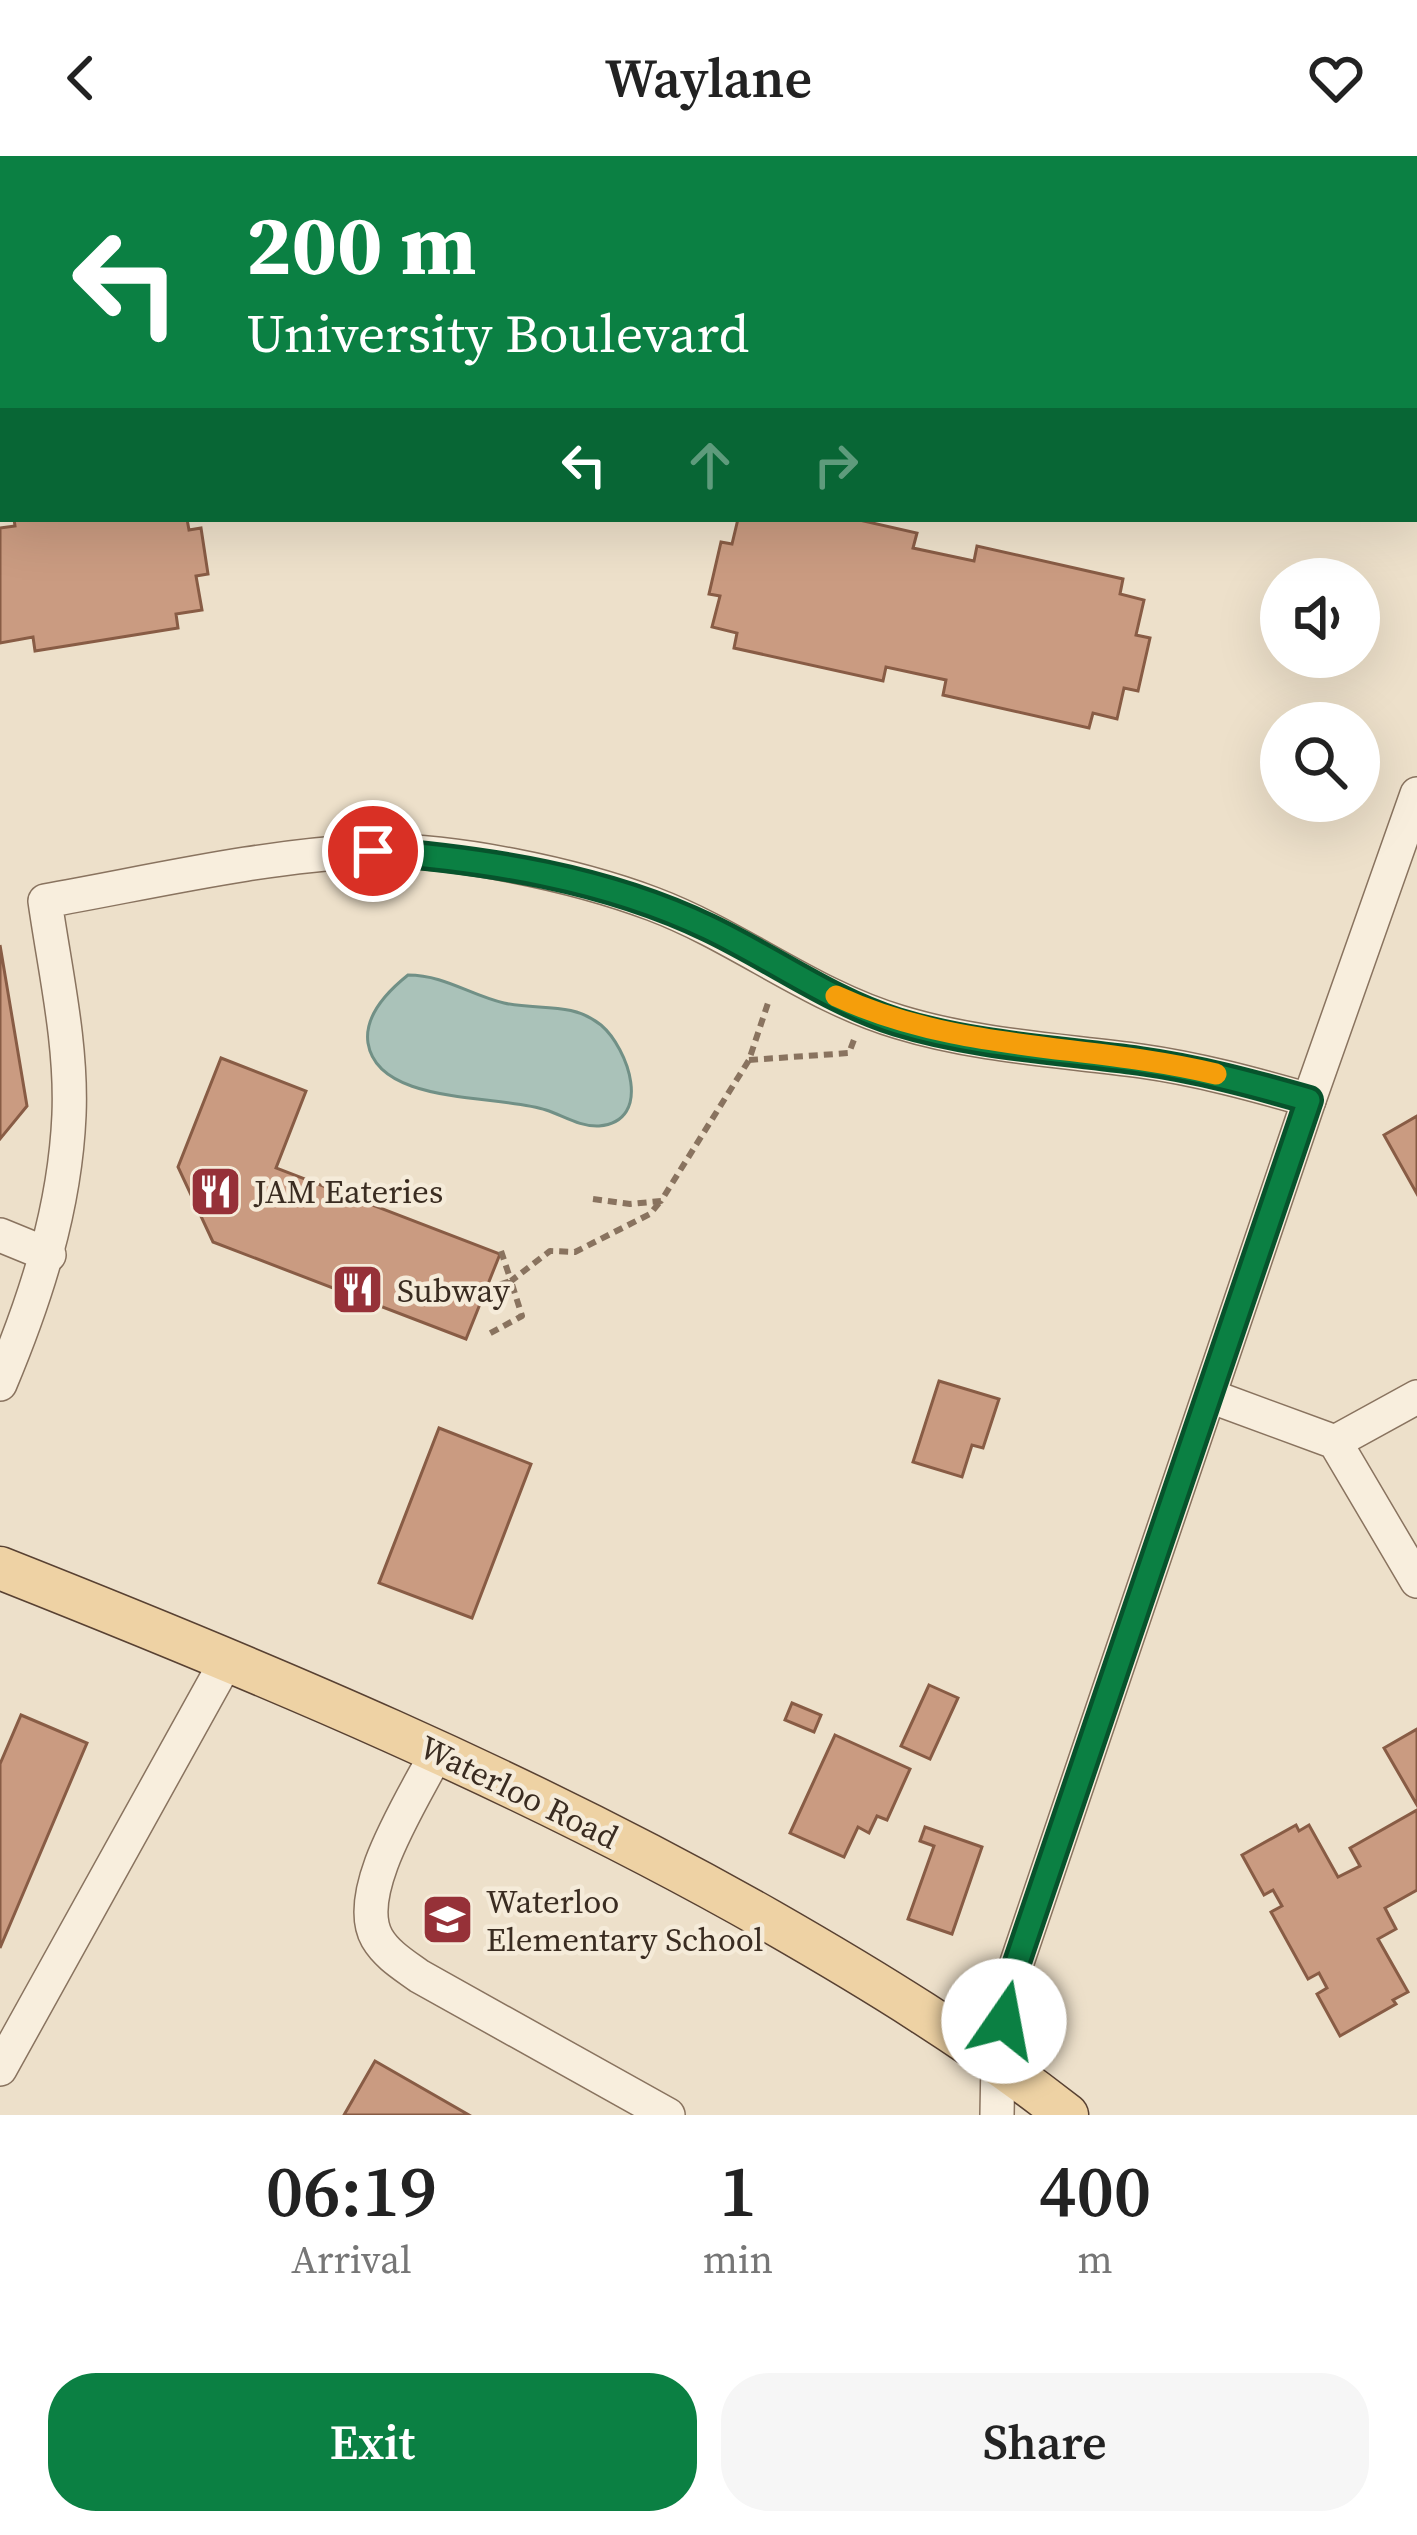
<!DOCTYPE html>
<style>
:root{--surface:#fff;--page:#f6f6f6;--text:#222;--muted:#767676;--accent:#0b8043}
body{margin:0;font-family:"Source Serif 4",serif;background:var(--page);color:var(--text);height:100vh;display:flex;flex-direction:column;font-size:45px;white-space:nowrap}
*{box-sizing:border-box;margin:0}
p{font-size:39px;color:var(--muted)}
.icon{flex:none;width:66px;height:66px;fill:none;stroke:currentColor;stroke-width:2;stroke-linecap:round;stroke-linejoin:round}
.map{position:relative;height:1959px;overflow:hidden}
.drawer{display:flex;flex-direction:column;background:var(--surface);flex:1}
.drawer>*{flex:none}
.banner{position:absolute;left:0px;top:0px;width:1419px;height:366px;box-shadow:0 12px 48px #0002;background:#0b8043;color:#fff;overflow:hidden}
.tools{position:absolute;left:1260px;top:402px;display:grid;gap:24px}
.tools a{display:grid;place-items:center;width:120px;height:120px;border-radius:50%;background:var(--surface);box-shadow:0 12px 48px #0002;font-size:60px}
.pin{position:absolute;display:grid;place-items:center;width:102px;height:102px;color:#fff;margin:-51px;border:6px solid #fff;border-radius:50%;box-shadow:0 3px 12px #0007}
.me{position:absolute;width:132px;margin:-66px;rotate:12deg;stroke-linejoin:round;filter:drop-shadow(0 0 9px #0008)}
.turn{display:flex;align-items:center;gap:42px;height:252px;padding:0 48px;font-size:54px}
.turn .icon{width:156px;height:156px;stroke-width:2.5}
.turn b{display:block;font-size:84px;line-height:102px}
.lanes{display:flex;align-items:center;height:114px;padding:0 48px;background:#0003;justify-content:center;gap:60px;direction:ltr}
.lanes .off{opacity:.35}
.eta{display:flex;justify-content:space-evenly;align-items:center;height:204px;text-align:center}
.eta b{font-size:72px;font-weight:600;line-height:84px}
.button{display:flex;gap:24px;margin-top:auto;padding:24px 48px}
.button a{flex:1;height:138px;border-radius:48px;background:var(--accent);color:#fff;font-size:48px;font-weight:600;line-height:138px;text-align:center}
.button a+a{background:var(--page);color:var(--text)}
header{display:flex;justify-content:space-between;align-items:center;height:156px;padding:0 48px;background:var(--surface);font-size:54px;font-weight:600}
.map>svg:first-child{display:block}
.water{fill:#aac2b9;stroke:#719086;stroke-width:3}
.building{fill:#ca9b81;stroke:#885c45;stroke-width:3}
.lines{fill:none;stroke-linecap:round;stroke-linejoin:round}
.minor-casing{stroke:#89735f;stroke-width:36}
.major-casing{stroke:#584132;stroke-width:45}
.highway-casing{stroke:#584132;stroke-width:51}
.path{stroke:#89735f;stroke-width:6;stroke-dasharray:9 6;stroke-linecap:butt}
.minor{stroke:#f8eedd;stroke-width:33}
.major{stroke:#eed2a4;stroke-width:42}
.highway{stroke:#d79b5f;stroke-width:48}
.route-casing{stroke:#07532c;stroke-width:30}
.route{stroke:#0b8043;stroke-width:21}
.slow{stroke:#f59e0b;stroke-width:21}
.labels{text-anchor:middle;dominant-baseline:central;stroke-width:9;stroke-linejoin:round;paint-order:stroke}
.poi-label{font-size:33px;fill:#3a2c21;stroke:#f5ebd9;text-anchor:start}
.street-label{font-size:33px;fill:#3a2c21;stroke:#f5ebd9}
</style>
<header><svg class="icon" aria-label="back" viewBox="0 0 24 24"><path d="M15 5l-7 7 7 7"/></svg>Waylane<svg class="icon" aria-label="heart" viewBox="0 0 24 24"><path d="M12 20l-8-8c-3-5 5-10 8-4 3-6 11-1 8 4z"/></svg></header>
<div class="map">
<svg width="1417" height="1959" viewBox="0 0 1417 1959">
<rect width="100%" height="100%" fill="#ede0ca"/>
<path class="water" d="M408,819c36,0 62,20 96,28 35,8 67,-2 97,22 27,23 53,96 -2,101 -19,1 -35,-10 -53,-16 -47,-16 -168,-4 -178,-67 -4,-27 20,-52 40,-68z"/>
<g class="building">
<path d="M14,363h173l2,11 12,-2 7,46 -12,2 6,34 -26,4 2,14 -143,23 -2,-14 -33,6v-115l15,-2z"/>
<path d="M738,363h117l62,14 -4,15 61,13 3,-15 146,33 -3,15 24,6 -8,35 14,3 -12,53 -14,-3 -7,31 -24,-6 -4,15 -146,-33 3,-15 -60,-13 -3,14 -149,-33 3,-15 -25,-6 8,-31 -11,-2 12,-52 11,2z"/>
<path d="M0,789l27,161 -27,33z"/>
<path d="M221,902l85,33 -30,77 224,86 -34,85 -253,-97 -35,-75z"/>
<path d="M1417,960v78l-33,-59z"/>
<path d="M939,1225l60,18 -16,49 -11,-3 -10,32 -49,-15z"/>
<path d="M439,1272l92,36 -59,154 -93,-35z"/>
<path d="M929,1529l29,13 -28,61 -29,-13z"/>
<path d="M792,1547l29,12 -7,17 -29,-12z"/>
<path d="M21,1559l66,28 -87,205v-184z"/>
<path d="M1417,1573v76l-33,-57z"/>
<path d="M835,1579l75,34 -23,51 -10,-4 -8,17 -11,-6 -14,30 -54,-24z"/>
<path d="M1417,1654v80l-32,18 11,21 -18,10 30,53 -15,8 3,4 -56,32 -23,-42 10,-6 -8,-15 -11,6 -37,-67 11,-6 -9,-16 -9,5 -22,-40 54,-30 3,6 10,-6 29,52 22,-11 -10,-18z"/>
<path d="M925,1671l57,20 -30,87 -44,-15 26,-73 -14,-5z"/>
<path d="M375,1905l94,54h-125z"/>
</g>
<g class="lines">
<defs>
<g id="minor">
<path d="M0,207l3,-1"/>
<path d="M0,1079l49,20"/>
<path d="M0,1228c36,-86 65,-175 69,-269 3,-71 -14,-144 -24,-214 107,-19 215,-45 323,-50 83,-3 208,24 285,53 85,32 158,92 246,118 78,24 161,28 242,39 57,8 112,23 168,39"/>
<path d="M1210,1240l125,46 82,139"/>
<path d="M1335,1286l82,-45"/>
<path d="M437,1596c-21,43 -86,140 -60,186 10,17 27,27 42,38l249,139"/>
<path d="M0,1913l228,-411"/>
<path d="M997,1959l1,-55 12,-77 299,-883 108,-306"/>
</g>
<path id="major" d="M0,1412c263,104 524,213 770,353 103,59 204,121 297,194"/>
<g id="highway">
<path d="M87,0l12,3"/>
<path d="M497,0l6,3"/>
<path d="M803,0l7,3"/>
<path d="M1095,0l7,3"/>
<path d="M1416,102h1"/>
<path d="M1416,137h1"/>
<path d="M1416,273h1"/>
</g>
</defs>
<use href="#minor" class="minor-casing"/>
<use href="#major" class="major-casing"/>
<use href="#highway" class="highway-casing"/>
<g class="path">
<path d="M749,904l100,-7 6,-16"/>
<path d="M593,1043l37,5 31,-3 88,-141 20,-60"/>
<path d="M501,1095l10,30 39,-30 25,1 75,-38 9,-11"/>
<path d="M486,1133l25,-8 11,35 -35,19"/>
</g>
<use href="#minor" class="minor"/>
<use href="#major" class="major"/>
<use href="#highway" class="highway"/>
</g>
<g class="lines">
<defs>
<path id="route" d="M373,695c114,9 232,27 336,77 63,30 121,73 188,94 78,24 163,28 243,39 58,8 113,23 169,39l-299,883 -6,38"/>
</defs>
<use href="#route" class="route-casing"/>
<use href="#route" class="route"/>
<path class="slow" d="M836,840c123,57 251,47 380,78"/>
</g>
<defs>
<symbol id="restaurant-square" viewBox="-11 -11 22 22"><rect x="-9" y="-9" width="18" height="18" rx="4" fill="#963138" stroke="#f5ebd9"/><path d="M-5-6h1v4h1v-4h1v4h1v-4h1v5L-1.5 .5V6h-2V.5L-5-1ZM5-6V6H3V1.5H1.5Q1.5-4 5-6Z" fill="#fff"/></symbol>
<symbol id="school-square" viewBox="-11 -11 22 22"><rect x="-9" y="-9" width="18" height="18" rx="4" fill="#963138" stroke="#f5ebd9"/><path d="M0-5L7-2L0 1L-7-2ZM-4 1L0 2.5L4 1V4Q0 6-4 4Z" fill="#fff"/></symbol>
</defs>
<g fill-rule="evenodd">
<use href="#restaurant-square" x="186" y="1006" width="59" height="59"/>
<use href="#restaurant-square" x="328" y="1104" width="59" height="59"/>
<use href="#school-square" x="418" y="1734" width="59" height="59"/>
</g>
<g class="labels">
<g class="poi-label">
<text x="254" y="1035">JAM Eateries</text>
<text x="397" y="1134">Subway</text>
<text x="486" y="1745">Waterloo<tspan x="486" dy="38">Elementary School</tspan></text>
</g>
<g class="street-label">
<text transform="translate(519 1636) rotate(26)">Waterloo Road</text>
</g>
</g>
</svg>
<div class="tools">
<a><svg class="icon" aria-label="sound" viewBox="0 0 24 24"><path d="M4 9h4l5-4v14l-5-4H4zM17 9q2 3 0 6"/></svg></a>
<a><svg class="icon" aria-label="search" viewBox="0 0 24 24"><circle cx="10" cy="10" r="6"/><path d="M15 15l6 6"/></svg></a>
</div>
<div class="pin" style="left:373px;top:695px;background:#d93025"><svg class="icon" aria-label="arrive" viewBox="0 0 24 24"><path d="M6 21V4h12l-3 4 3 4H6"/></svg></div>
<svg class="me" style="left:1004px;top:1865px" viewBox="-20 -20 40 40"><circle r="19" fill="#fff"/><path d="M0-13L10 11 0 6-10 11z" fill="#0b8043"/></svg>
<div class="banner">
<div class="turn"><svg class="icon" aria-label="left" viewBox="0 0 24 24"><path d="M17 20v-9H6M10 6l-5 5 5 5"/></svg><div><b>200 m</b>University Boulevard</div></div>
<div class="lanes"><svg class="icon" aria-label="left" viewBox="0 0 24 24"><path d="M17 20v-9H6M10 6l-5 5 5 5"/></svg><svg class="icon off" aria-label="ahead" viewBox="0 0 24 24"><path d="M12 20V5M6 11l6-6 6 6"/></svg><svg class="icon off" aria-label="right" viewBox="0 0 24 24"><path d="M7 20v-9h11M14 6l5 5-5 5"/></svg></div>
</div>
</div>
<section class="drawer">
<div class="eta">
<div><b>06:19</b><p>Arrival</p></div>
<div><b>1</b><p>min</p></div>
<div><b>400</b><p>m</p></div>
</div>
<div class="button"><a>Exit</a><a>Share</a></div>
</section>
